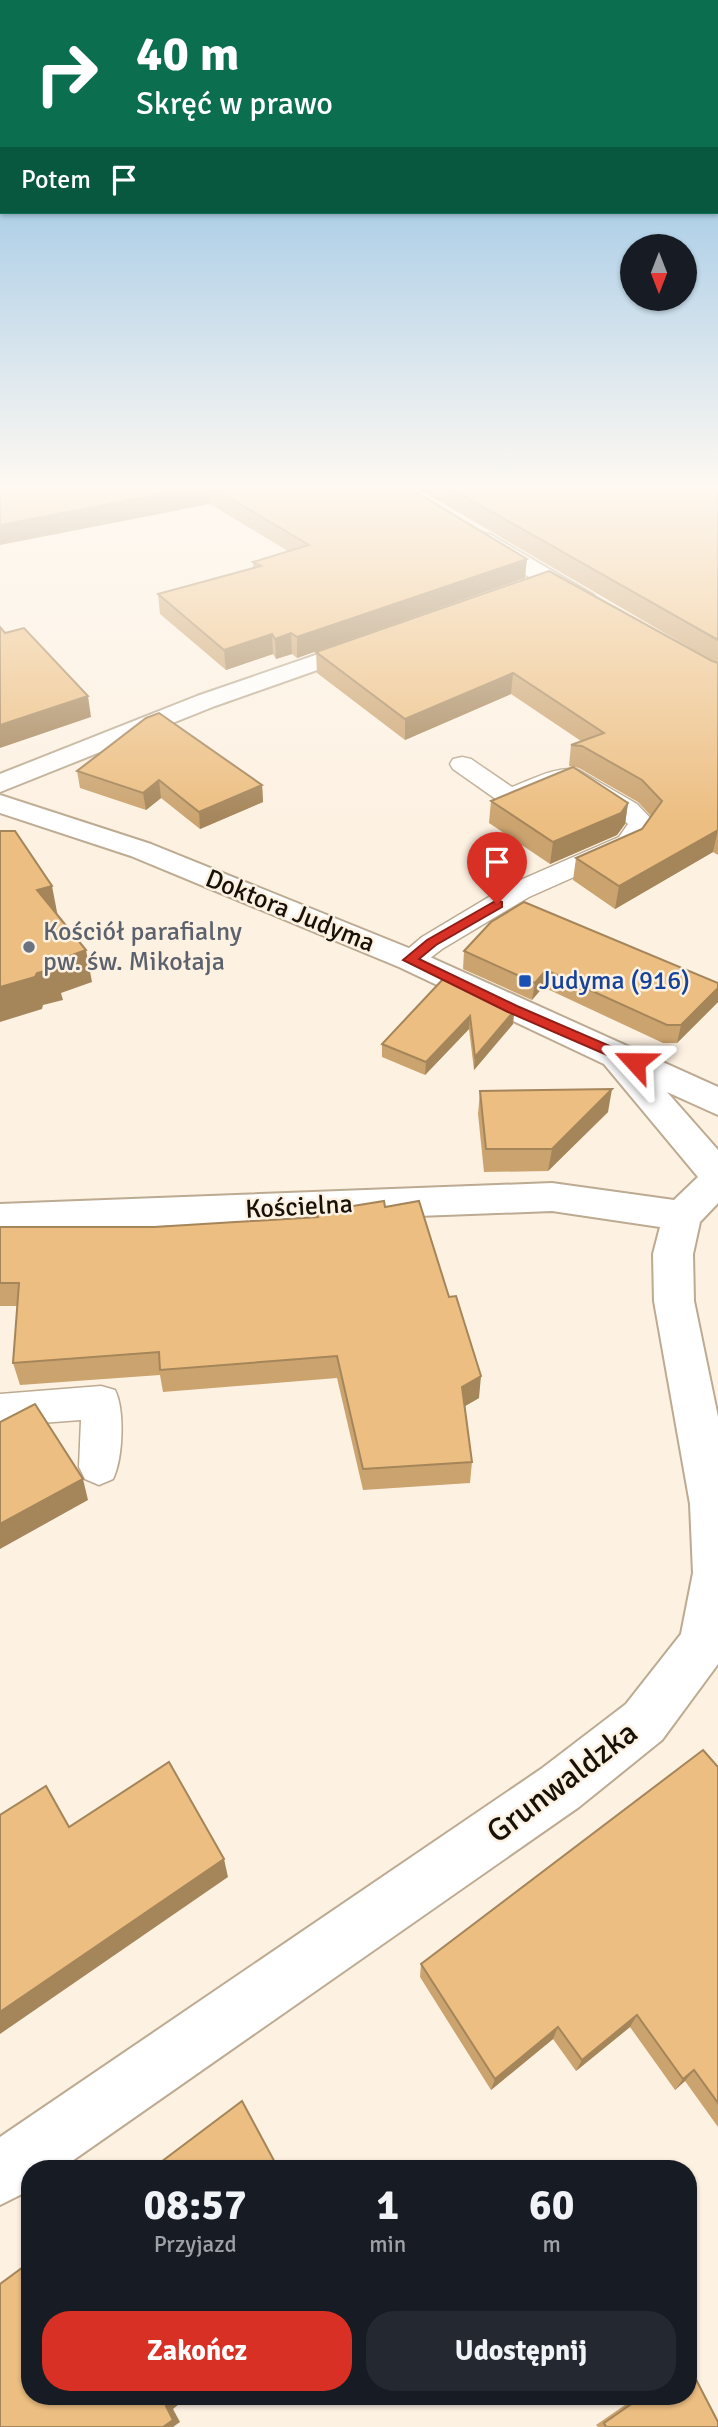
<!DOCTYPE html>
<html lang="pl">
<meta charset="utf-8">
<style>
:root{--surface:#171b24;--page:#242831;--text:#f1f3f6;--muted:#9ea1a6;--accent:#d93025}
body{margin:0;font-family:Signika,sans-serif;background:var(--page);color:var(--text);height:100vh;display:flex;flex-direction:column;font-size:26px;white-space:nowrap}
*{box-sizing:border-box;margin:0}
p{font-size:23px;color:var(--muted)}
.icon{flex:none;width:38px;height:38px;fill:none;stroke:currentColor;stroke-width:2;stroke-linecap:round;stroke-linejoin:round}
.map{position:relative;flex:1;overflow:hidden}
.details{position:absolute;left:21px;top:2160px;width:676px;height:245px;display:flex;flex-direction:column;background:var(--surface);border-radius:28px;box-shadow:0 2px 5px #0004}
.details>*{flex:none}
.hud{position:absolute;left:0px;top:0px;width:719px;height:214px;box-shadow:0 2px 5px #0004;background:#0b6e4f;color:#fff;overflow:hidden}
.needle{width:46px;rotate:180deg}
.controls{position:absolute;left:620px;top:234px;display:grid;gap:14px}
.controls a{display:grid;place-items:center;width:77px;height:77px;border-radius:50%;background:var(--surface);box-shadow:0 2px 5px #0004;font-size:35px}
.pin{position:absolute;display:grid;place-items:center;width:60px;height:60px;color:#fff;margin:-72px -30px;border-radius:50% 50% 50% 0;rotate:-45deg;box-shadow:0 0 7px #0007}
.pin .icon{rotate:45deg}
.me{position:absolute;width:77px;margin:-38px;rotate:294deg;stroke-linejoin:round;filter:drop-shadow(0 0 5px #0008)}
.turn{display:flex;align-items:center;gap:24px;height:147px;padding:0 21px;font-size:32px}
.turn .icon{width:91px;height:91px;stroke-width:2.5}
.turn b{display:block;font-size:49px;line-height:60px}
.then{display:flex;align-items:center;height:66px;padding:0 21px;background:#0003;gap:14px;font-size:26px}
.eta{display:flex;justify-content:space-evenly;align-items:center;height:119px;text-align:center}
.eta b{font-size:42px;font-weight:700;line-height:49px}
.cta{display:flex;gap:14px;margin-top:auto;padding:14px 21px}
.cta a{flex:1;height:80px;border-radius:28px;background:var(--accent);color:#fff;font-size:28px;font-weight:700;line-height:80px;text-align:center}
.cta a+a{background:var(--page);color:var(--text)}
.map>svg:first-child{display:block}
.lines{fill:none;stroke-linecap:round;stroke-linejoin:round}
.lane-casing{stroke:#bcaa91;stroke-width:3}
.street-casing{stroke:#bcaa91;stroke-width:4}
.lane{fill:#fff;fill-rule:evenodd}
.street{fill:#fff;fill-rule:evenodd}
.wall{fill:#cba36f}
.shaded-wall{fill:#a5855a}
.building{fill:#ecbe81;stroke:#a5855a;stroke-width:2}
.route{fill:#d93025;stroke:#8d1f18;stroke-width:2}
.worship-dot{fill:#6b7280;stroke:#fdf1e2;stroke-width:2.5}
.transit-dot{fill:#1a4fb4;stroke:#fdf1e2;stroke-width:2.5}
.labels{text-anchor:middle;dominant-baseline:central;stroke-width:5;stroke-linejoin:round;paint-order:stroke}
.street-label{font-size:26px;fill:#171108;stroke:#fdf1e2}
.worship-label{font-size:26px;fill:#5b616d;stroke:#fdf1e2;text-anchor:start}
.transit-label{font-size:26px;fill:#164399;stroke:#fdf1e2;text-anchor:start}
.near-street-label{font-size:32px;fill:#171108;stroke:#fdf1e2}
</style>
<div class="map">
<svg width="718" height="2427" viewBox="0 0 718 2427">
<rect width="100%" height="100%" fill="#fdf1e2"/>
<g class="lines">
<defs>
<g id="lane">
<path d="M462,757l9,2 41,28c19,-7 46,-22 66,-17l59,34 18,19 -18,26 -108,48 -87,52 -22,17 -10,3 -10,-3 -5,-6 27,-23 87,-52 110,-48 9,-13 -9,-8 -52,-32c-20,8 -46,24 -67,18l-47,-33 -3,-5 3,-5z"/>
<path d="M101,1386l14,4c10,20 8,69 -2,89l-14,6 -14,-6 -6,-12 2,-47 -81,6v-32z"/>
</g>
<g id="street">
<path d="M483,533l8,2 102,60 4,5 -4,5h-16l-102,-60 -3,-5 3,-5z"/>
<path d="M365,638l9,2 3,5 -3,5 -159,56 -215,86v-18l197,-78z"/>
<path d="M0,795l151,49 270,109 297,134v28l-51,-23 51,58v53l-18,19 -7,32 1,47 24,116v247l-56,76 -83,67 -517,361h-32v22l-30,15v-68l541,-368 85,-65 55,-70 12,-61 -3,-69 -36,-203 -1,-47 7,-27 -108,-16 -552,21v-28l552,-21 122,17 24,-23 -94,-113 -205,-97 -268,-111 -131,-43z"/>
</g>
</defs>
<use href="#lane" class="lane-casing"/>
<use href="#street" class="street-casing"/>
<use href="#lane" class="lane"/>
<use href="#street" class="street"/>
</g>
<g class="wall">
<path d="M0,483h401l124,95 -228,80 -5,-4 -16,5 -3,-5 -47,16 -66,-56 -2,-20 95,-26v-6l35,-11 -78,-47z"/>
<path d="M408,483h310v372l-5,-3 -98,57 -42,-29 3,-22 66,-29 9,-13 -13,-14 -59,-34 -10,-2 2,-21 10,-4 -70,-47 -106,46 -88,-67 -1,-21 396,9 4,2z"/>
<path d="M77,771l185,14 1,17 -63,27 -39,-31 -15,12 -66,-22z"/>
<path d="M491,801l137,2 -3,21 -8,11 -67,29 -61,-41z"/>
<path d="M464,951l254,51 -41,41h-14l-120,-56 -11,13 -69,-31z"/>
<path d="M444,978l70,33 -1,13 -39,46 -5,-41 -44,46 -43,-18v-13z"/>
<path d="M480,1091l128,21 -60,59 -64,1 -6,-58z"/>
<path d="M385,1207l94,191 -14,8 7,56 -2,21 -107,7 -26,-112 -174,14 -3,-17 -140,10 -7,-22 4,-57h-17v-79h154l163,-10 -1,-5z"/>
<path d="M718,1767v360l-33,-46 -10,9 -45,-63 -54,44 -23,-32 -62,51 -71,-113 1,-13z"/>
<path d="M638,2396h50l30,31h-120l-2,-2z"/>
</g>
<g class="shaded-wall">
<path d="M208,485l2,19 -210,41v-20z"/>
<path d="M527,559l-2,19 -228,80v-21z"/>
<path d="M291,633l1,21 -16,5 -1,-20z"/>
<path d="M272,634l1,20 -47,16 -2,-20z"/>
<path d="M513,673l-2,21 -106,46v-21z"/>
<path d="M88,696l3,21 -91,31v-23z"/>
<path d="M159,780l2,18 -15,12 -3,-17z"/>
<path d="M262,785l1,17 -63,27 -1,-17z"/>
<path d="M628,803l-3,21 -8,11 -67,29 3,-22z"/>
<path d="M718,830l-5,22 -98,57 4,-23z"/>
<path d="M52,886l6,31 -21,-27z"/>
<path d="M86,950l6,32 -31,11 2,7 -20,5 -1,4 -42,13v-35l37,-14 16,-11z"/>
<path d="M546,970l-3,17 -11,13 3,-17z"/>
<path d="M718,988v14l-41,41 4,-18z"/>
<path d="M514,1011l-1,13 -39,46 1,-13z"/>
<path d="M470,1016l-1,13 -44,46 1,-13z"/>
<path d="M612,1089l-4,23 -60,59 4,-22z"/>
<path d="M481,1376l-2,22 -19,11 2,-22z"/>
<path d="M83,1479l5,21 -88,49v-25z"/>
<path d="M224,1859l4,18 -228,157v-22z"/>
<path d="M637,2015l-7,12 -54,44 6,-11z"/>
<path d="M558,2027l-5,12 -62,51 4,-11z"/>
<path d="M694,2070l-9,11 -10,9 8,-11z"/>
<path d="M179,2396h10l-16,13 7,13 -7,5h-10l3,-21z"/>
</g>
<g class="building">
<path d="M0,483h401l126,76 -230,78 -6,-4 -16,6 -3,-5 -48,16 -66,-56 103,-28 -8,-4 56,-17 -101,-60 -208,40z"/>
<path d="M441,483h277v157z"/>
<path d="M549,571l163,90 6,2v167l-99,56 -43,-28 66,-29 20,-28 -20,-21 -60,-34 -11,-1 33,-12 -91,-60 -108,46 -89,-67z"/>
<path d="M0,627l5,6 19,-5 64,68 -88,29z"/>
<path d="M159,713l103,72 -63,27 -40,-32 -16,13 -66,-22 69,-53z"/>
<path d="M573,767l55,36 -7,10 -68,29 -62,-41z"/>
<path d="M0,831h15l37,55 -15,4 49,60 -33,12 3,6 -19,5 -2,4 -35,10z"/>
<path d="M524,902l194,81v5l-37,37h-14l-121,-55 -11,13 -71,-32 27,-29z"/>
<path d="M444,978l70,33 -39,46 -5,-41 -44,46 -44,-18z"/>
<path d="M612,1089l-60,60h-66l-6,-58z"/>
<path d="M384,1201l1,6 34,-6 30,96 7,-1 25,80 -19,11 10,75 -109,7 -26,-113 -177,14 -1,-18 -146,11 6,-80h-19v-56h154l164,-10 -2,-5z"/>
<path d="M35,1404l48,75 -83,45v-102z"/>
<path d="M703,1750l15,17v336l-24,-33 -11,9 -46,-64 -55,45 -24,-33 -63,52 -74,-115z"/>
<path d="M169,1762l55,97 -224,153v-197l46,-29 23,41z"/>
<path d="M242,2101l36,67h-125z"/>
<path d="M30,2262v134h149l-13,10 7,14 -10,7h-163v-143z"/>
<path d="M688,2364l30,58v5h-112l-2,-4 39,-27h45z"/>
</g>
<linearGradient id="sky" x2="0" y2="1"><stop stop-color="#72b0e0"/><stop offset="0.59" stop-color="#fef9f2"/><stop offset="1" stop-color="#fef9f2" stop-opacity="0"/></linearGradient>
<rect width="718" height="823" fill="url(#sky)"/>
<path class="route" d="M497,900l5,2v5l-66,38 -17,14 98,47 123,53 2,3 -2,3h-10l-122,-53 -105,-52 24,-20z"/>
<circle class="worship-dot" cx="29" cy="947" r="7"/>
<rect class="transit-dot" x="518" y="974" width="14" height="14" rx="3.5"/>
<g class="labels">
<g class="street-label">
<text transform="translate(290 911) rotate(22)">Doktora Judyma</text>
<text transform="translate(299 1207) rotate(-3)">Kościelna</text>
</g>
<g class="worship-label">
<text x="43" y="932">Kościół parafialny<tspan x="43" dy="30">pw. św. Mikołaja</tspan></text>
</g>
<g class="transit-label">
<text x="539" y="981">Judyma (916)</text>
</g>
<g class="near-street-label">
<text transform="translate(562 1782) rotate(-37)">Grunwaldzka</text>
</g>
</g>
</svg>
<div class="controls">
<a><svg class="needle" viewBox="-14 -14 28 28"><path d="M0-13l5 13h-10z" fill="#e53935"/><path d="M0 13l5-13h-10z" fill="#9ea1a6"/></svg></a>
</div>
<div class="pin" style="left:497px;top:904px;background:#d93025"><svg class="icon" aria-label="arrive" viewBox="0 0 24 24"><path d="M6 21V4h12l-3 4 3 4H6"/></svg></div>
<svg class="me" style="left:635px;top:1062px" viewBox="-20 -20 40 40"><path d="M0-17L14 15 0 8-14 15z" fill="#d93025" stroke="#fff" stroke-width="4"/></svg>
<div class="hud">
<div class="turn"><svg class="icon" aria-label="right" viewBox="0 0 24 24"><path d="M7 20v-9h11M14 6l5 5-5 5"/></svg><div><b>40 m</b>Skręć w prawo</div></div>
<div class="then">Potem<svg class="icon" aria-label="arrive" viewBox="0 0 24 24"><path d="M6 21V4h12l-3 4 3 4H6"/></svg></div>
</div>
<section class="details">
<div class="eta">
<div><b>08:57</b><p>Przyjazd</p></div>
<div><b>1</b><p>min</p></div>
<div><b>60</b><p>m</p></div>
</div>
<div class="cta"><a>Zakończ</a><a>Udostępnij</a></div>
</section>
</div>
